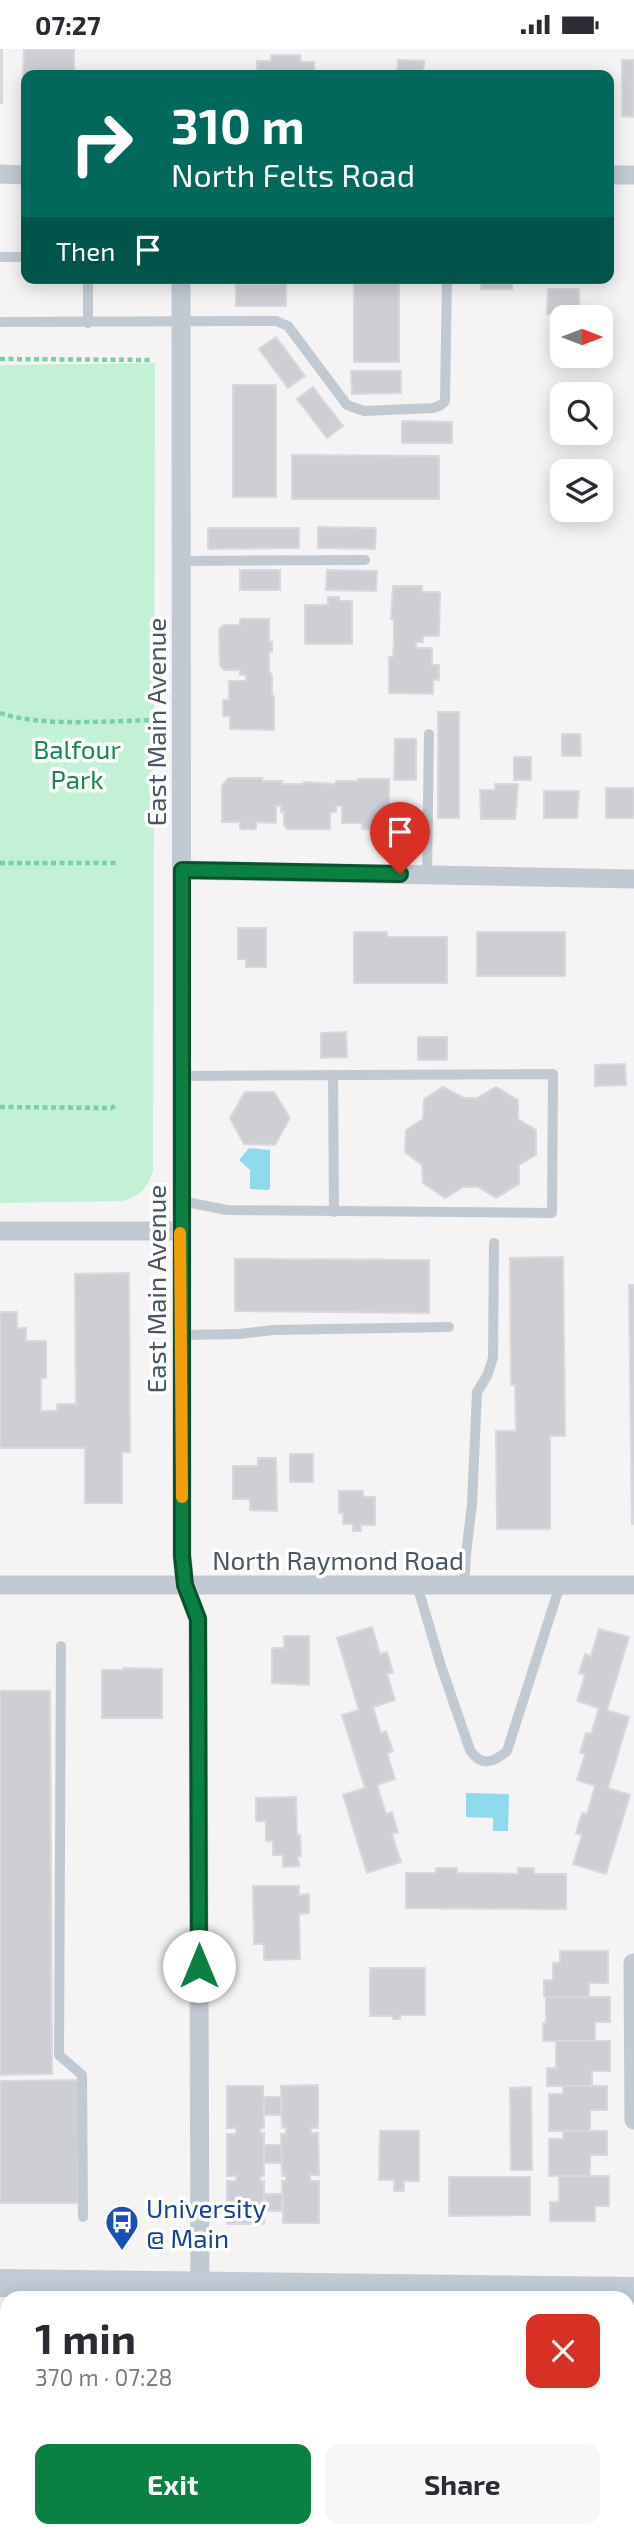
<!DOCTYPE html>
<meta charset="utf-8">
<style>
:root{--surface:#fff;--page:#f7f7f7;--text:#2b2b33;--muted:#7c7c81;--accent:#0b8043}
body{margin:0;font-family:"Exo 2",sans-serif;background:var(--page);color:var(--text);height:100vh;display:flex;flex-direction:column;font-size:26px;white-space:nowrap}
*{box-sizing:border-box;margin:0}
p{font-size:23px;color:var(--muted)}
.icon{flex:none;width:38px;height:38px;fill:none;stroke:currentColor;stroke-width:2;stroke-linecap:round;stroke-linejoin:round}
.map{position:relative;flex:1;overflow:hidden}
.side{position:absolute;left:0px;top:2242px;width:635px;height:247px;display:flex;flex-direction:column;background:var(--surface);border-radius:21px 21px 0 0;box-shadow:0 4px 18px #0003}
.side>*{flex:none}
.top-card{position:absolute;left:21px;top:21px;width:593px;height:214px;border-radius:14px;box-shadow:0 4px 18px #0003;background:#00695c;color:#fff;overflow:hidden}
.needle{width:46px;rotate:90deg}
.tools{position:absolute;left:550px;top:256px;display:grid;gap:14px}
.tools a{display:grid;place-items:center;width:63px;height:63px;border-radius:14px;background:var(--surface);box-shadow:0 4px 18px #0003;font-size:35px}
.pin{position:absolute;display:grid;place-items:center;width:60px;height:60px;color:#fff;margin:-72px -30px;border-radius:50% 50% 50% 0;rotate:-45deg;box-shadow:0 0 7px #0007}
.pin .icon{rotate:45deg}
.me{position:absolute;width:77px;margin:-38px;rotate:0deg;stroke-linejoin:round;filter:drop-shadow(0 0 5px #0008)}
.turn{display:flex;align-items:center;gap:24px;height:147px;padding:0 35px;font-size:32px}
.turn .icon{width:91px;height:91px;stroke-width:2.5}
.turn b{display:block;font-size:49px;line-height:60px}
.then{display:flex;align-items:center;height:66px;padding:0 35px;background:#0003;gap:14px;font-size:26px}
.round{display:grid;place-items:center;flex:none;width:74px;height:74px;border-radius:14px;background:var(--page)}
.headline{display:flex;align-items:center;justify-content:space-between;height:119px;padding:0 35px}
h1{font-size:42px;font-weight:700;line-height:52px}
.primary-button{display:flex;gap:14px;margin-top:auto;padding:14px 35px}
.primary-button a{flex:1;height:80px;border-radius:14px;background:var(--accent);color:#fff;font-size:28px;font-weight:700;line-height:80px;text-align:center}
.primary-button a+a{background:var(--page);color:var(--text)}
.status{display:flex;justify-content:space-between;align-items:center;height:49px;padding:0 35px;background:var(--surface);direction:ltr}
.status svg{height:19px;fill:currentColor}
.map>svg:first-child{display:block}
.green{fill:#c3f1d5}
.water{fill:#90daee}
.building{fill:#cdcfd5;stroke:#d7d9de;stroke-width:2}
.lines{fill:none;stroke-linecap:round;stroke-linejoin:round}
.path{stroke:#7ad0a6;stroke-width:4.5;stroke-dasharray:5 3.5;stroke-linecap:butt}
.service{stroke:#c1cad2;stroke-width:10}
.minor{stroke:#c1cad2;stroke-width:19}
.secondary{stroke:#c1cbd6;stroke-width:28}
.route-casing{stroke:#07532c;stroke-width:18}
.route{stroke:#0b8043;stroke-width:12}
.slow{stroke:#f59e0b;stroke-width:12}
.labels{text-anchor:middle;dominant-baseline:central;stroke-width:7;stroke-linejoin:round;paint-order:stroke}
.street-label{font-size:26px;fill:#4a5661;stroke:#fff}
.park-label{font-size:26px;fill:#17864f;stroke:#fff}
.transit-label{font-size:26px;fill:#164399;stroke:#fff;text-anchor:start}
</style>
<div class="status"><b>07:27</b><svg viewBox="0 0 49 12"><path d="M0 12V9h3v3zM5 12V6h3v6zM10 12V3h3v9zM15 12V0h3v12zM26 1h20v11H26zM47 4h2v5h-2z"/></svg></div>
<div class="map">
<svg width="634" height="2487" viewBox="0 0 634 2487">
<rect width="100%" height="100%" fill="#f5f3f3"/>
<path class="green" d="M155,314l-2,808c-6,17 -13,25 -30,30l-123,2v-838z"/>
<g class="water">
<path d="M249,1099l21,2v39l-2,1 -18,-1v-19l-11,-10z"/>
<path d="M466,1744l43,1 -1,37h-15v-13l-27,-1z"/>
</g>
<g class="building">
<rect x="0" y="0" width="2" height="54"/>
<path d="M24,0l50,1v25h-48v30h-4z"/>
<path d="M271,6h29l1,7h13v13h-57v-14h14z"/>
<path d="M398,11l26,1 -1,14h-26z"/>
<path d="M622,11h12v57l-12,-1z"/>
<rect x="134" y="22" width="59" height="4"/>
<rect x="354" y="229" width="45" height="84"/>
<rect x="481" y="229" width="31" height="11"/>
<path d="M567,229h34v1l-34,1z"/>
<rect x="236" y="236" width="50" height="21"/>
<path d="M548,240h31v25h-32z"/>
<path d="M276,288l29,39 -17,12 -29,-39z"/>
<path d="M351,322h50v22l-49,1z"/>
<rect x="233" y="336" width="43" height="112"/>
<path d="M313,338l30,39 -16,12 -30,-39z"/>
<path d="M402,372l50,1v21h-50z"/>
<path d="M292,406l147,1v43h-147z"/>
<path d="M318,478l58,1 -1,21 -57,-1z"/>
<path d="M208,479h91v20l-91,1z"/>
<rect x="240" y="521" width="40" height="20"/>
<path d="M327,521l50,1 -1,20 -50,-1z"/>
<path d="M393,537h29v6h18l-1,44h-16v6h-7v6h16v17h7v15h-6v14l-44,-1v-36h4l1,-15v-23h-3z"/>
<path d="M328,548h11v4h13v43h-47v-39h23z"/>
<path d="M240,570h29v23h3v10h-3v19l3,4v21h2v34l-44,-1v-13h-7v-16h6v-19h17v-6h-6v-5h-16l-4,-5 -1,-36 5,-4h16z"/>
<rect x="438" y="663" width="21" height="106"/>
<path d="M562,685h18l1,22h-19z"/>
<path d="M395,690h21v41h-22z"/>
<rect x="514" y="708" width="17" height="23"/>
<path d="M228,729h34v3h20v3h22v-2l32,2v-3h22v-2h31v43h-12v7h-15v-6h-20v-17h-6v6h-6v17h-43l-3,-4v-13h-3v-6h-5v17l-20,-1v7h-16v-7h-18v-36z"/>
<path d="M495,735h23l-3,35h-34l-1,-29h15z"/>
<rect x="606" y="739" width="28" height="30"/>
<path d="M544,742h35l-2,27h-33z"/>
<path d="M238,879h28v39h-20v-8h-8z"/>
<path d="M354,883h33v5h60v46h-93z"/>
<rect x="477" y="883" width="88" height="44"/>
<path d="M346,983l1,25 -26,1v-25z"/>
<rect x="418" y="988" width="29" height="23"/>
<path d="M625,1015l1,21 -31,1v-21z"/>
<path d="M443,1038l21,11h13l19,-11 22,13v19l18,11v25l-17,10v19l-23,14 -18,-11h-15l-18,11 -22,-15 -1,-18 -17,-13 1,-22 17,-11 1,-20z"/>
<path d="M245,1043h29l16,26 -15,27 -31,-1 -14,-26z"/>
<path d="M563,1208l2,179h-15v93h-53l-1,-98h20l-1,-46h-4l-1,-127z"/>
<path d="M235,1210l194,1v53l-194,-2z"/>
<path d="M129,1224l1,179h-8v51h-37v-55h-85v-136h17v16h9v13h20v37h-5v33h16v-7h19l-1,-130z"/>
<path d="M629,1236h5v239h-2z"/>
<rect x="290" y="1405" width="23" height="28"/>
<path d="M258,1409h18l1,53 -27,-1v-11h-17v-33h25z"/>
<path d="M339,1442h24v6h12v28h-14v6h-8v-7h-10v-11h-4z"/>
<path d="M372,1578l8,27 7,-2 6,20 -6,2 8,26 -22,7 8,26 5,-2 7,20 -6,2 8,26 -18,6 9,29 6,-2 6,20 -6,2 9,28 -34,11 -24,-78 22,-7 -23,-73 17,-5 -22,-72z"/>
<path d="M599,1580l30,8 -22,73 22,7 -21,71 22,7 -24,79 -33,-10 9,-29 -6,-2 6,-20 5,1 8,-28 -18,-6 8,-26 -5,-1 6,-20 5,1 8,-26 -22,-7 8,-26 -6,-2 6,-19 6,2z"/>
<path d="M284,1587h25v49l-37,-2v-35h12z"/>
<path d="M124,1619l38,1v49h-60v-48h22z"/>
<path d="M0,1642h50l2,383 -52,1z"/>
<path d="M296,1748l1,38h3l1,21h-3l1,10 -16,1v-12h-10v-14h-7v-20h-10v-23z"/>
<path d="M436,1819h21v5l61,1v-6h16v6h32v35l-160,-1v-35h30z"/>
<path d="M253,1837h46v9l10,-1v19l-10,1 1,45 -36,1v-16h-10z"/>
<path d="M560,1902h48v32h-19v14h-45v-17h9v-17h7z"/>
<path d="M370,1919h55v47h-25v4h-7v-3h-23z"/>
<path d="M546,1948h64v25h-15v19h-52v-18h3z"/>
<path d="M556,1992h54v30h-18v15h-45v-18h9z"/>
<path d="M78,2031v123h-78v-122z"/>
<path d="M318,2036v43h-7v5h7l1,42h-9v6h9v42h-36l-1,-42h4v-5h-4l-1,-42h5v-7l-4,1 -1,-42z"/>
<path d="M227,2037h36l1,42h-4v5h4v43h-4v5h4v43h-37v-43h9v-5h-9v-42h9v-6h-9z"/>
<path d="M563,2037h44v24h-17v21h-41v-37h14z"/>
<path d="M531,2038l1,83h-21l-1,-82z"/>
<rect x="264" y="2048" width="17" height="18"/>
<path d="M380,2082h39v50h-15v10h-10v-11h-15z"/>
<path d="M563,2082h44v24h-17v21h-41v-37h14z"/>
<path d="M264,2096h17l1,18h-18z"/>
<path d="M559,2127h50v30h-14v15h-45v-19h9z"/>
<path d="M449,2128h81v38l-81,1z"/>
<rect x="264" y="2145" width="18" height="17"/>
<path d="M6,2444l1,38h53v5h-53z"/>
<rect x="80" y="2482" width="78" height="5"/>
</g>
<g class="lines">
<g class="path">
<path d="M0,310l152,1"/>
<path d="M0,664c46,15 114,7 163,7"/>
<path d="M0,814h117"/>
<path d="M0,1058l111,1 4,-2"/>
</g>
<g class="service">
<path d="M0,208h26"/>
<path d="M88,229v45"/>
<path d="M0,273l276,-1 12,5 59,79 17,6 69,-3 8,-3 4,-4 2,-123"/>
<path d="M181,512l184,-1"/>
<path d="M427,826l2,-141"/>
<path d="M333,1026l1,137"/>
<path d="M181,1152l46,9 325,3 1,-139 -372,2"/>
<path d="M181,1286l59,-1 33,-4 176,-3"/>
<path d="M417,1536l24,81 29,84c11,17 23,13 37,1l53,-166"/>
<path d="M464,1536l2,-31 6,-50 5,-112 10,-16 6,-18 1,-115"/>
<path d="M61,1597l-2,409 23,20 1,142"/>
</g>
<g class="minor">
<path d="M0,125l26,1"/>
<path d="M609,126h25"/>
<path d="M181,229l1,1278 3,29 13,34 2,679"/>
<path d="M182,821l452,9"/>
<path d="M0,1182h181"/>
<path d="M0,1536h634"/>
<path d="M633,1914l1,157"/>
<path d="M195,2487v-5"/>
</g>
<path class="secondary" d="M0,2234l634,8"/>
</g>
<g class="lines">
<defs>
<path id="route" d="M199,1917l-1,-347 -13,-34 -3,-29v-686l218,4"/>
</defs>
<use href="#route" class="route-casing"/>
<use href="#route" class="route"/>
<path class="slow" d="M180,1184l2,264"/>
</g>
<defs>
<symbol id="bus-pin" viewBox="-11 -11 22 30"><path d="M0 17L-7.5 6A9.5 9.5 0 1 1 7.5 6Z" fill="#1a4fb4" stroke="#fff"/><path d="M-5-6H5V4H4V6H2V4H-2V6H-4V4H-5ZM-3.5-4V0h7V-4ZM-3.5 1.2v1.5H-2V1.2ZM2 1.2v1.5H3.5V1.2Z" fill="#fff"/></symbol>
</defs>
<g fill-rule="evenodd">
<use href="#bus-pin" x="103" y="2154" width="38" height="52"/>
</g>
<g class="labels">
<g class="street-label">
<text transform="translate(155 673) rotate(-90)">East Main Avenue</text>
<text transform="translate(155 1240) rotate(-90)">East Main Avenue</text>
<text x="338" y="1510">North Raymond Road</text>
</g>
<g class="park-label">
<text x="77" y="699">Balfour<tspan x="77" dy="30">Park</tspan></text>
</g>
<g class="transit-label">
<text x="146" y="2158">University<tspan x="146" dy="30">@ Main</tspan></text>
</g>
</g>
</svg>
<div class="tools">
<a><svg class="needle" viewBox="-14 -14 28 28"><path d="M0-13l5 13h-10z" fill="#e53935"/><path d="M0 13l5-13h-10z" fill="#7c7c81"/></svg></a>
<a><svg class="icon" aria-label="search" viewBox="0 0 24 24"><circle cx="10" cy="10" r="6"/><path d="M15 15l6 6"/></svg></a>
<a><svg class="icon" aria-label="layers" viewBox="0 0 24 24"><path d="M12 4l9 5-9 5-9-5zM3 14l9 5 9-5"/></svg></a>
</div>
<div class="pin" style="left:400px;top:825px;background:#d93025"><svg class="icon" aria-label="arrive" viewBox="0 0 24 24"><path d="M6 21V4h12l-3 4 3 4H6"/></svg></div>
<svg class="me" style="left:199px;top:1917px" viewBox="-20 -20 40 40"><circle r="19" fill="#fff"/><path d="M0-13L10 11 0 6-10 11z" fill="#0b8043"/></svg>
<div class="top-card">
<div class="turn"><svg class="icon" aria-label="right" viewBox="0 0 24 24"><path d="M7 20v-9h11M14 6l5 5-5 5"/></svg><div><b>310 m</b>North Felts Road</div></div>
<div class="then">Then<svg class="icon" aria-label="arrive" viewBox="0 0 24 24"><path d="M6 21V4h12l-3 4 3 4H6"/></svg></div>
</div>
<section class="side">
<div class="headline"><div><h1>1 min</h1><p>370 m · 07:28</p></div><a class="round" style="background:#d93025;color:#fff"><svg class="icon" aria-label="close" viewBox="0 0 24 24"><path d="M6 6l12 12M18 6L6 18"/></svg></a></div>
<div class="primary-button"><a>Exit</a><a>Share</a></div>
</section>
</div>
